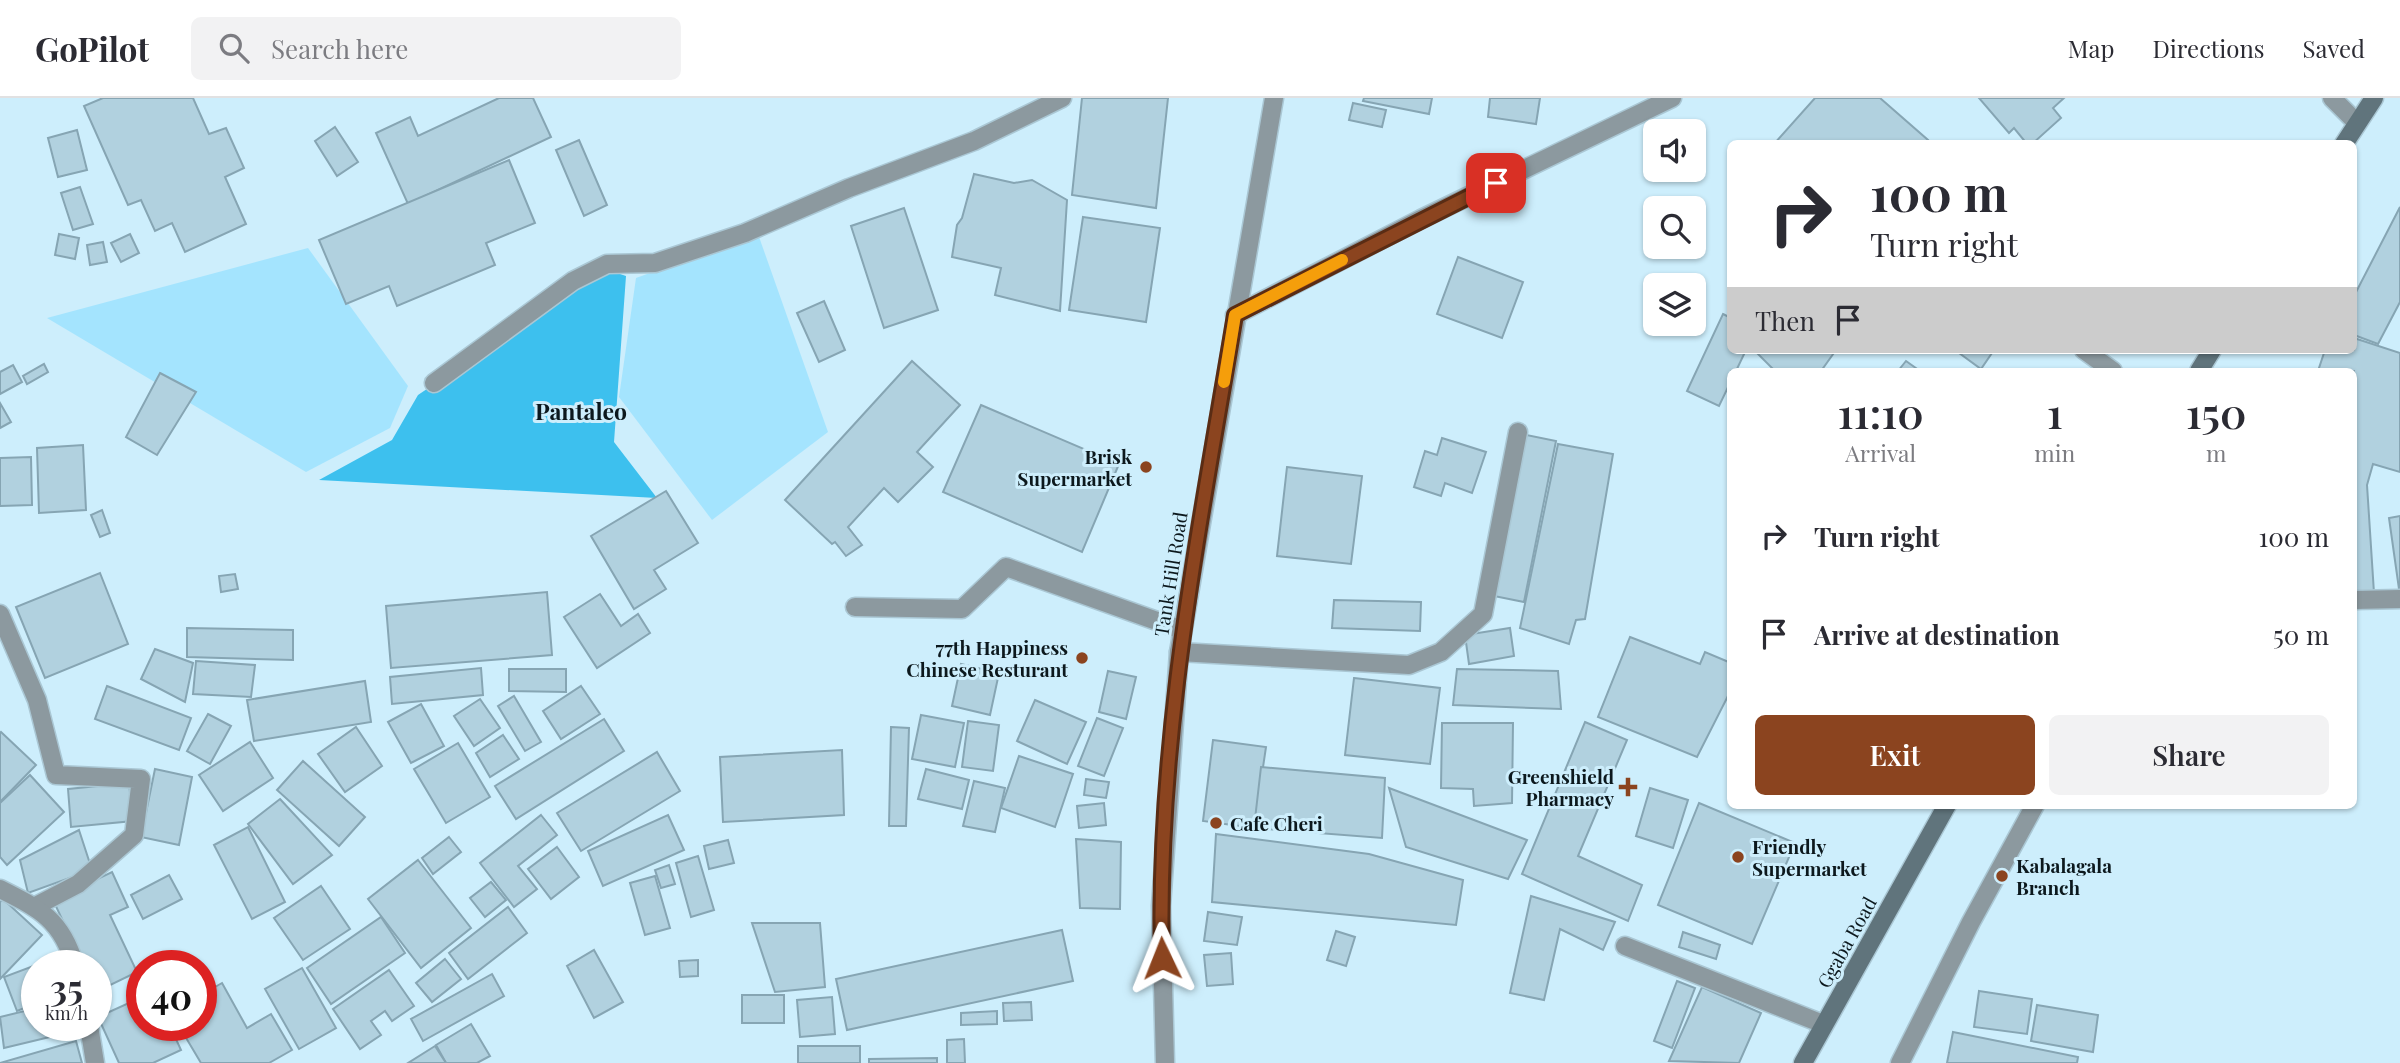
<!DOCTYPE html>
<style>
:root{--surface:#fff;--page:#f2f2f3;--text:#2b2b33;--muted:#7c7c81;--line:#e1e1e2;--accent:#8b441f}
body{margin:0;font-family:"Playfair Display",serif;background:var(--page);color:var(--text);height:100vh;display:flex;flex-direction:column;font-size:26px;white-space:nowrap}
*{box-sizing:border-box;margin:0}
p{font-size:23px;color:var(--muted)}
.icon{flex:none;width:38px;height:38px;fill:none;stroke:currentColor;stroke-width:2;stroke-linecap:round;stroke-linejoin:round}
.map{position:relative;flex:1;overflow:hidden}
.side{position:absolute;left:1727px;top:270px;width:630px;height:441px;display:flex;flex-direction:column;background:var(--surface);border-radius:10px;box-shadow:0 2px 5px #0004}
.side>*{flex:none}
.guide{position:absolute;left:1727px;top:42px;width:630px;height:214px;border-radius:10px;box-shadow:0 2px 5px #0004;background:#fff;color:var(--text);overflow:hidden}
.controls{position:absolute;left:1643px;top:21px;display:grid;gap:14px}
.controls a{display:grid;place-items:center;width:63px;height:63px;border-radius:10px;background:var(--surface);box-shadow:0 2px 5px #0004;font-size:35px}
.speed{position:absolute;left:21px;top:852px;display:flex;gap:14px;font-size:35px;font-weight:700;text-align:center}
.speed>*{display:grid;place-content:center;width:91px;height:91px;border-radius:50%;background:var(--surface);box-shadow:0 2px 5px #0004;line-height:1}
.speed small{font-size:18px;font-weight:400}
.speed .limit{border:10px solid #d22;background:#fff;color:#111}
.pin{position:absolute;display:grid;place-items:center;width:60px;height:60px;color:#fff;margin:-30px;border-radius:14px;box-shadow:0 4px 10px #0006}
.me{position:absolute;width:77px;margin:-38px;rotate:358deg;stroke-linejoin:round;filter:drop-shadow(0 0 5px #0008)}
.turn{display:flex;align-items:center;gap:24px;height:147px;padding:0 28px;font-size:32px}
.turn .icon{width:91px;height:91px;stroke-width:2.5}
.turn b{display:block;font-size:49px;line-height:60px}
.then{display:flex;align-items:center;height:66px;padding:0 28px;background:#0003;gap:14px;font-size:26px}
.eta{display:flex;justify-content:space-evenly;align-items:center;height:119px;text-align:center}
.eta b{font-size:42px;font-weight:600;line-height:49px}
.primary-button{display:flex;gap:14px;margin-top:auto;padding:14px 28px}
.primary-button a{flex:1;height:80px;border-radius:10px;background:var(--accent);color:#fff;font-size:28px;font-weight:600;line-height:80px;text-align:center}
.primary-button a+a{background:var(--page);color:var(--text)}
ul{padding:0;list-style:none}
li{display:flex;align-items:center;gap:21px;height:98px;padding:0 28px}
li div{flex:1}
li b{display:block;font-size:26px}
li em{font-style:normal}
header{display:flex;align-items:center;gap:42px;box-sizing:border-box;height:98px;padding:0 35px;background:var(--surface);border-bottom:2px solid var(--line)}
header strong{font-size:33px}
nav{display:flex;gap:38px;margin-inline-start:auto;font-size:24px}
.search{width:490px;height:63px;background:var(--page);display:flex;align-items:center;gap:18px;box-sizing:border-box;padding:0 24px;border-radius:10px;color:var(--muted);font-size:26px}
.map>svg:first-child{display:block}
.green{fill:#a4e4fe}
.forest{fill:#3dc0ee}
.building{fill:#b1d1df;stroke:#86a5b3;stroke-width:2}
.lines{fill:none;stroke-linecap:round;stroke-linejoin:round}
.service-casing{stroke:#aac7d4;stroke-width:21}
.minor-casing{stroke:#aac7d4;stroke-width:21}
.tertiary-casing{stroke:#aac7d4;stroke-width:21}
.secondary-casing{stroke:#aac7d4;stroke-width:21}
.service{stroke:#8c999f;stroke-width:18}
.minor{stroke:#8c999f;stroke-width:18}
.tertiary{stroke:#8c999f;stroke-width:18}
.secondary{stroke:#60747c;stroke-width:18}
.route-casing{stroke:#5a2c14;stroke-width:18}
.route{stroke:#8b441f;stroke-width:12}
.slow{stroke:#f59e0b;stroke-width:12}
.poi-dot{fill:#8b441f;stroke:#cdeefc;stroke-width:2.5}
.labels{text-anchor:middle;dominant-baseline:central;stroke-width:6;stroke-linejoin:round;paint-order:stroke}
.poi-label{font-size:19px;font-weight:bold;fill:#0c181d;stroke:#cdeefc;text-anchor:end}
.street-label{font-size:19px;fill:#0c181d;stroke:#cdeefc}
.quarter-label{font-size:23px;font-weight:bold;fill:#0c181d;stroke:#cdeefc}
</style>
<header>
<strong>GoPilot</strong>
<div class="search"><svg class="icon" aria-label="search" viewBox="0 0 24 24"><circle cx="10" cy="10" r="6"/><path d="M15 15l6 6"/></svg>Search here</div>
<nav><a>Map</a><a>Directions</a><a>Saved</a></nav>
</header>
<div class="map">
<svg width="2400" height="965" viewBox="0 0 2400 965">
<rect width="100%" height="100%" fill="#cdeefc"/>
<g class="green">
<path d="M758,136l70,198 -116,88 -93,-123 17,-119z"/>
<path d="M308,150l100,138 -18,42 -84,44 -259,-154z"/>
</g>
<path class="forest" d="M605,171l21,7 -12,166 43,56 -338,-18 73,-40 26,-45z"/>
<g class="building">
<path d="M103,0h90l16,36 17,-6 18,40 -19,9 21,47 -61,28 -13,-29 -17,8 -14,-31 -13,5 -44,-99z"/>
<path d="M499,0h34l18,39 -143,67 -32,-71 34,-16 8,19z"/>
<path d="M1082,0h86l-12,110 -84,-13z"/>
<path d="M1364,0h68l-3,16 -66,-13z"/>
<path d="M1490,0h50l-4,26 -48,-7z"/>
<path d="M1815,0h65l48,42 -3,4h-151z"/>
<path d="M1979,0h85l-11,10 8,10 -29,26h-5l-13,-16 -5,5z"/>
<path d="M1353,5l33,7 -4,17 -33,-7z"/>
<path d="M335,29l23,35 -21,14 -22,-35z"/>
<path d="M77,32l10,40 -29,7 -10,-39z"/>
<path d="M579,42l28,65 -23,11 -28,-66z"/>
<path d="M509,62l26,63 -49,20 9,22 -98,41 -8,-20 -43,18 -27,-64z"/>
<path d="M974,76l40,9 18,-3 35,20 -7,111 -65,-16 6,-27 -49,-11 5,-32 5,-7z"/>
<path d="M80,89l13,37 -20,6 -12,-37z"/>
<path d="M2400,109v95l-22,42 -24,-9v-39z"/>
<path d="M904,110l34,102 -54,18 -33,-102z"/>
<path d="M1083,119l77,11 -14,94 -77,-12z"/>
<path d="M59,136l20,4 -4,21 -20,-4z"/>
<path d="M130,136l9,19 -18,9 -10,-19z"/>
<path d="M103,144l4,20 -17,3 -3,-20z"/>
<path d="M1458,159l65,25 -21,56 -65,-24z"/>
<path d="M824,203l21,49 -26,12 -22,-49z"/>
<path d="M1723,216l8,4v32h15l-10,21h-5v10l-12,25 -32,-15z"/>
<path d="M2354,240l46,15v119l-27,-8 -6,21 7,108 -20,2v-224h-36l7,-21h29z"/>
<path d="M1754,252h82l-15,21h-46z"/>
<path d="M1955,252h39l-13,19z"/>
<path d="M912,263l48,44 -43,47 16,15 -35,35 -14,-14 -36,39 14,18 -16,11 -11,-14 -3,2 -47,-44z"/>
<path d="M1906,263l14,10h-22z"/>
<path d="M44,266l4,8 -21,12 -4,-8z"/>
<path d="M13,267l9,17 -22,12v-22z"/>
<path d="M160,275l36,19 -39,63 -31,-18z"/>
<path d="M0,305l11,19 -11,6z"/>
<path d="M981,307l138,59 -37,88 -139,-60z"/>
<path d="M1521,336l35,7 -32,161 -35,-7z"/>
<path d="M1442,340l44,14 -14,41 -27,-10 -4,13 -27,-9 11,-36 12,4z"/>
<path d="M1558,346l55,10 -28,165 -9,1 -7,24 -49,-16z"/>
<path d="M83,347l3,65 -47,3 -2,-65z"/>
<path d="M31,359l1,48 -32,1v-48z"/>
<path d="M1287,369l75,9 -11,88 -74,-8z"/>
<path d="M666,393l32,52 -44,27 12,19 -32,20 -43,-73z"/>
<path d="M102,412l8,23 -10,4 -9,-22z"/>
<path d="M2400,418v73h-1l-10,-71z"/>
<path d="M100,475l28,71 -83,34 -29,-71z"/>
<path d="M235,476l3,15 -17,3 -2,-16z"/>
<path d="M547,494l5,63 -161,13 -5,-62z"/>
<path d="M600,496l21,32 17,-12 12,19 -53,35 -33,-51z"/>
<path d="M1334,502l87,2 -1,29 -88,-3z"/>
<path d="M187,530l106,2v30l-106,-3z"/>
<path d="M1510,530l4,28 -45,8 -4,-29z"/>
<path d="M1630,539l70,27 5,-12 26,11v27l-34,67 -99,-40z"/>
<path d="M155,551l38,14 -8,39 -44,-23z"/>
<path d="M196,563l59,4 -4,32 -58,-3z"/>
<path d="M961,566l38,9 -9,42 -38,-9z"/>
<path d="M481,570l2,27 -91,9 -2,-27z"/>
<path d="M509,571h57v23l-57,-1z"/>
<path d="M1457,571l101,2 3,38 -108,-4z"/>
<path d="M1108,573l28,6 -10,42 -27,-7z"/>
<path d="M1354,580l86,10 -10,76 -85,-9z"/>
<path d="M365,583l6,41 -117,19 -7,-41z"/>
<path d="M107,588l84,32 -12,32 -84,-31z"/>
<path d="M581,588l19,28 -39,25 -18,-28z"/>
<path d="M514,598l27,46 -16,9 -27,-45z"/>
<path d="M480,601l20,29 -26,18 -20,-30z"/>
<path d="M1035,602l51,22 -19,42 -50,-23z"/>
<path d="M421,606l23,42 -33,17 -23,-41z"/>
<path d="M208,616l23,12 -21,38 -23,-13z"/>
<path d="M921,617l43,8 -9,44 -43,-8z"/>
<path d="M1097,620l26,10 -19,48 -26,-10z"/>
<path d="M604,621l20,32 -108,68 -21,-33z"/>
<path d="M968,623l31,4 -6,46 -31,-4z"/>
<path d="M1585,624l42,18 -49,116 64,29 -14,36 -106,-47z"/>
<path d="M1442,625h71l-1,80 -38,3 -1,-17 -32,-1z"/>
<path d="M356,629l26,39 -37,26 -27,-38z"/>
<path d="M891,629l18,1 -3,98h-17z"/>
<path d="M1,634l35,33 -36,37v-69z"/>
<path d="M503,637l16,24 -29,18 -14,-24z"/>
<path d="M1213,642l53,7 -12,81 -51,-7z"/>
<path d="M250,644l23,36 -50,33 -24,-36z"/>
<path d="M458,645l32,54 -44,26 -32,-54z"/>
<path d="M842,652l2,65 -121,7 -3,-65z"/>
<path d="M657,654l23,39 -99,60 -24,-38z"/>
<path d="M1019,658l54,18 -18,53 -54,-19z"/>
<path d="M303,663l62,56 -26,29 -62,-56z"/>
<path d="M1261,669l124,11 -3,60 -128,-10z"/>
<path d="M155,671l37,8 -13,68 -38,-8z"/>
<path d="M926,671l43,11 -7,29 -44,-10z"/>
<path d="M30,677l34,37 -57,53 -7,-8v-54z"/>
<path d="M1086,681l23,3 -3,16 -22,-3z"/>
<path d="M974,683l31,7 -10,44 -32,-6z"/>
<path d="M129,685l4,38 -62,6 -3,-38z"/>
<path d="M1389,690l138,52 -19,39 -102,-32z"/>
<path d="M1650,690l38,12 -15,48 -37,-12z"/>
<path d="M280,701l52,56 -39,29 -45,-60z"/>
<path d="M1104,705l2,22 -27,3 -2,-22z"/>
<path d="M1699,705l96,40 -43,101 -94,-39z"/>
<path d="M541,717l16,20 -39,31 19,23 -23,18 -34,-44z"/>
<path d="M668,717l16,35 -81,36 -15,-35z"/>
<path d="M248,729l37,75 -33,17 -38,-74z"/>
<path d="M79,732l13,40 -64,23 -8,-33z"/>
<path d="M1216,736l153,20 94,26 -7,45 -244,-23z"/>
<path d="M449,739l12,15 -28,22 -11,-16z"/>
<path d="M1076,741l45,3 -1,67 -40,-1z"/>
<path d="M728,742l6,23 -25,6 -5,-23z"/>
<path d="M557,749l22,30 -28,22 -23,-30z"/>
<path d="M698,758l16,54 -23,7 -15,-54z"/>
<path d="M418,762l53,68 -50,40 -53,-69z"/>
<path d="M669,767l6,19 -14,4 -6,-18z"/>
<path d="M112,774l16,35 -18,8 27,57 -41,20v-26h-12l-31,-66z"/>
<path d="M169,777l13,24 -39,20 -12,-24z"/>
<path d="M655,778l15,52 -25,7 -15,-52z"/>
<path d="M491,784l15,18 -21,17 -15,-19z"/>
<path d="M321,788l29,43 -47,31 -29,-42z"/>
<path d="M1531,798l84,26 -12,28 -43,-21 -16,71 -34,-7z"/>
<path d="M3,801l39,36 -42,44v-77z"/>
<path d="M508,809l19,26 -59,46 -19,-26z"/>
<path d="M1208,814l34,5 -5,28 -33,-4z"/>
<path d="M381,819l24,36 -74,51 -24,-36z"/>
<path d="M752,825h68l5,64 -50,5z"/>
<path d="M1062,832l11,51 -226,49 -11,-51z"/>
<path d="M1336,833l19,6 -9,29 -19,-6z"/>
<path d="M1683,834l37,13 -4,14 -37,-12z"/>
<path d="M594,852l29,52 -29,16 -27,-52z"/>
<path d="M1231,855l2,31 -26,2 -3,-31z"/>
<path d="M60,858l4,10h-27v37l-20,8 -13,-34z"/>
<path d="M445,861l16,20 -29,23 -16,-19z"/>
<path d="M698,862v16l-18,1 -1,-16z"/>
<path d="M302,870l34,60 -37,21 -34,-60z"/>
<path d="M389,872l25,36 -22,15 -7,-10 -14,10 10,14 -21,14 -27,-40z"/>
<path d="M492,876l12,22 -81,45 -12,-22z"/>
<path d="M1677,883l18,7 -23,60 -18,-7z"/>
<path d="M222,885l25,45 24,-14 21,36 -23,13h-68l-22,-37h22v-31z"/>
<path d="M1702,889l59,26 -22,50 -70,-2z"/>
<path d="M1979,893l53,8 -5,35 -53,-7z"/>
<rect x="742" y="897" width="42" height="28"/>
<path d="M142,899v29h28l11,24 -28,13h-34l-21,-46z"/>
<path d="M832,899l3,37 -35,3 -3,-37z"/>
<path d="M1031,904l1,18 -28,1 -1,-18z"/>
<path d="M2037,907l61,10 -5,37 -62,-11z"/>
<path d="M37,910v18h41l1,4 -75,18 -4,-31z"/>
<path d="M997,913v13l-36,1v-12z"/>
<path d="M471,926l19,32 -13,7h-31l-10,-18z"/>
<path d="M1953,934l125,25 -1,6h-130z"/>
<path d="M964,941l1,24h-18v-23z"/>
<path d="M76,943l6,22h-82z"/>
<path d="M435,948l11,17h-38z"/>
<rect x="798" y="948" width="62" height="17"/>
<path d="M937,960v5h-68v-4z"/>
</g>
<g class="lines">
<defs>
<g id="service">
<path d="M2332,0l25,25"/>
<path d="M2084,252l29,21"/>
<path d="M2354,502l46,-1"/>
<path d="M855,509l107,2 44,-42 176,63"/>
<path d="M1625,848l198,78"/>
<path d="M1900,965l71,-141 64,-117"/>
</g>
<g id="minor">
<path d="M1235,217l186,-96 251,-121"/>
<path d="M434,285l139,-102 34,-17 48,-1 90,-30 104,-45 125,-47 88,-43"/>
<path d="M0,516l37,86 19,75 85,4 -7,56 -56,49 -44,23"/>
<path d="M1179,554l230,13 32,-13 42,-38 35,-182"/>
<path d="M0,791c40,20 62,31 75,77"/>
<path d="M89,928l6,37"/>
</g>
<path id="tertiary" d="M1165,965l-4,-157 18,-254 95,-554"/>
<g id="secondary">
<path d="M2344,46l30,-46"/>
<path d="M2199,273l13,-21"/>
<path d="M1803,965l144,-258"/>
</g>
</defs>
<use href="#service" class="service-casing"/>
<use href="#minor" class="minor-casing"/>
<use href="#tertiary" class="tertiary-casing"/>
<use href="#secondary" class="secondary-casing"/>
<use href="#service" class="service"/>
<use href="#minor" class="minor"/>
<use href="#tertiary" class="tertiary"/>
<use href="#secondary" class="secondary"/>
</g>
<g class="lines">
<defs>
<path id="route" d="M1162,860c-6,-217 38,-431 73,-643l261,-132"/>
</defs>
<use href="#route" class="route-casing"/>
<use href="#route" class="route"/>
<path class="slow" d="M1224,284l11,-67 107,-55"/>
</g>
<g class="poi-dot">
<circle cx="1146" cy="369" r="7"/>
<circle cx="1082" cy="560" r="7"/>
<path d="M1624.5 678.5h7v7h7v7h-7v7h-7v-7h-7v-7h7z"/>
<circle cx="1216" cy="725" r="7"/>
<circle cx="1738" cy="759" r="7"/>
<circle cx="2002" cy="778" r="7"/>
</g>
<g class="labels">
<g class="poi-label">
<text x="1132" y="358">Brisk<tspan x="1132" dy="22">Supermarket</tspan></text>
<text x="1068" y="549">77th Happiness<tspan x="1068" dy="22">Chinese Resturant</tspan></text>
<text x="1614" y="678">Greenshield<tspan x="1614" dy="22">Pharmacy</tspan></text>
<text x="1230" y="725" text-anchor="start">Cafe Cheri</text>
<text x="1752" y="748" text-anchor="start">Friendly<tspan x="1752" dy="22">Supermarket</tspan></text>
<text x="2016" y="767" text-anchor="start">Kabalagala<tspan x="2016" dy="22">Branch</tspan></text>
</g>
<g class="street-label">
<text transform="translate(1170 476) rotate(-81)">Tank Hill Road</text>
<text transform="translate(1846 844) rotate(-61)">Ggaba Road</text>
</g>
<g class="quarter-label">
<text x="581" y="312">Pantaleo</text>
</g>
</g>
</svg>
<div class="controls">
<a><svg class="icon" aria-label="sound" viewBox="0 0 24 24"><path d="M4 9h4l5-4v14l-5-4H4zM17 9q2 3 0 6"/></svg></a>
<a><svg class="icon" aria-label="search" viewBox="0 0 24 24"><circle cx="10" cy="10" r="6"/><path d="M15 15l6 6"/></svg></a>
<a><svg class="icon" aria-label="layers" viewBox="0 0 24 24"><path d="M12 4l9 5-9 5-9-5zM3 14l9 5 9-5"/></svg></a>
</div>
<div class="speed"><div>35<small>km/h</small></div><div class="limit">40</div></div>
<div class="pin" style="left:1496px;top:85px;background:#d93025"><svg class="icon" aria-label="arrive" viewBox="0 0 24 24"><path d="M6 21V4h12l-3 4 3 4H6"/></svg></div>
<svg class="me" style="left:1162px;top:860px" viewBox="-20 -20 40 40"><path d="M0-17L14 15 0 8-14 15z" fill="#8b441f" stroke="#fff" stroke-width="4"/></svg>
<div class="guide">
<div class="turn"><svg class="icon" aria-label="right" viewBox="0 0 24 24"><path d="M7 20v-9h11M14 6l5 5-5 5"/></svg><div><b>100 m</b>Turn right</div></div>
<div class="then">Then<svg class="icon" aria-label="arrive" viewBox="0 0 24 24"><path d="M6 21V4h12l-3 4 3 4H6"/></svg></div>
</div>
<section class="side">
<div class="eta">
<div><b>11:10</b><p>Arrival</p></div>
<div><b>1</b><p>min</p></div>
<div><b>150</b><p>m</p></div>
</div>
<ul>
<li><svg class="icon" aria-label="right" viewBox="0 0 24 24"><path d="M7 20v-9h11M14 6l5 5-5 5"/></svg><div><b>Turn right</b></div><em>100 m</em></li>
<li><svg class="icon" aria-label="arrive" viewBox="0 0 24 24"><path d="M6 21V4h12l-3 4 3 4H6"/></svg><div><b>Arrive at destination</b></div><em>50 m</em></li>
</ul>
<div class="primary-button"><a>Exit</a><a>Share</a></div>
</section>
</div>
